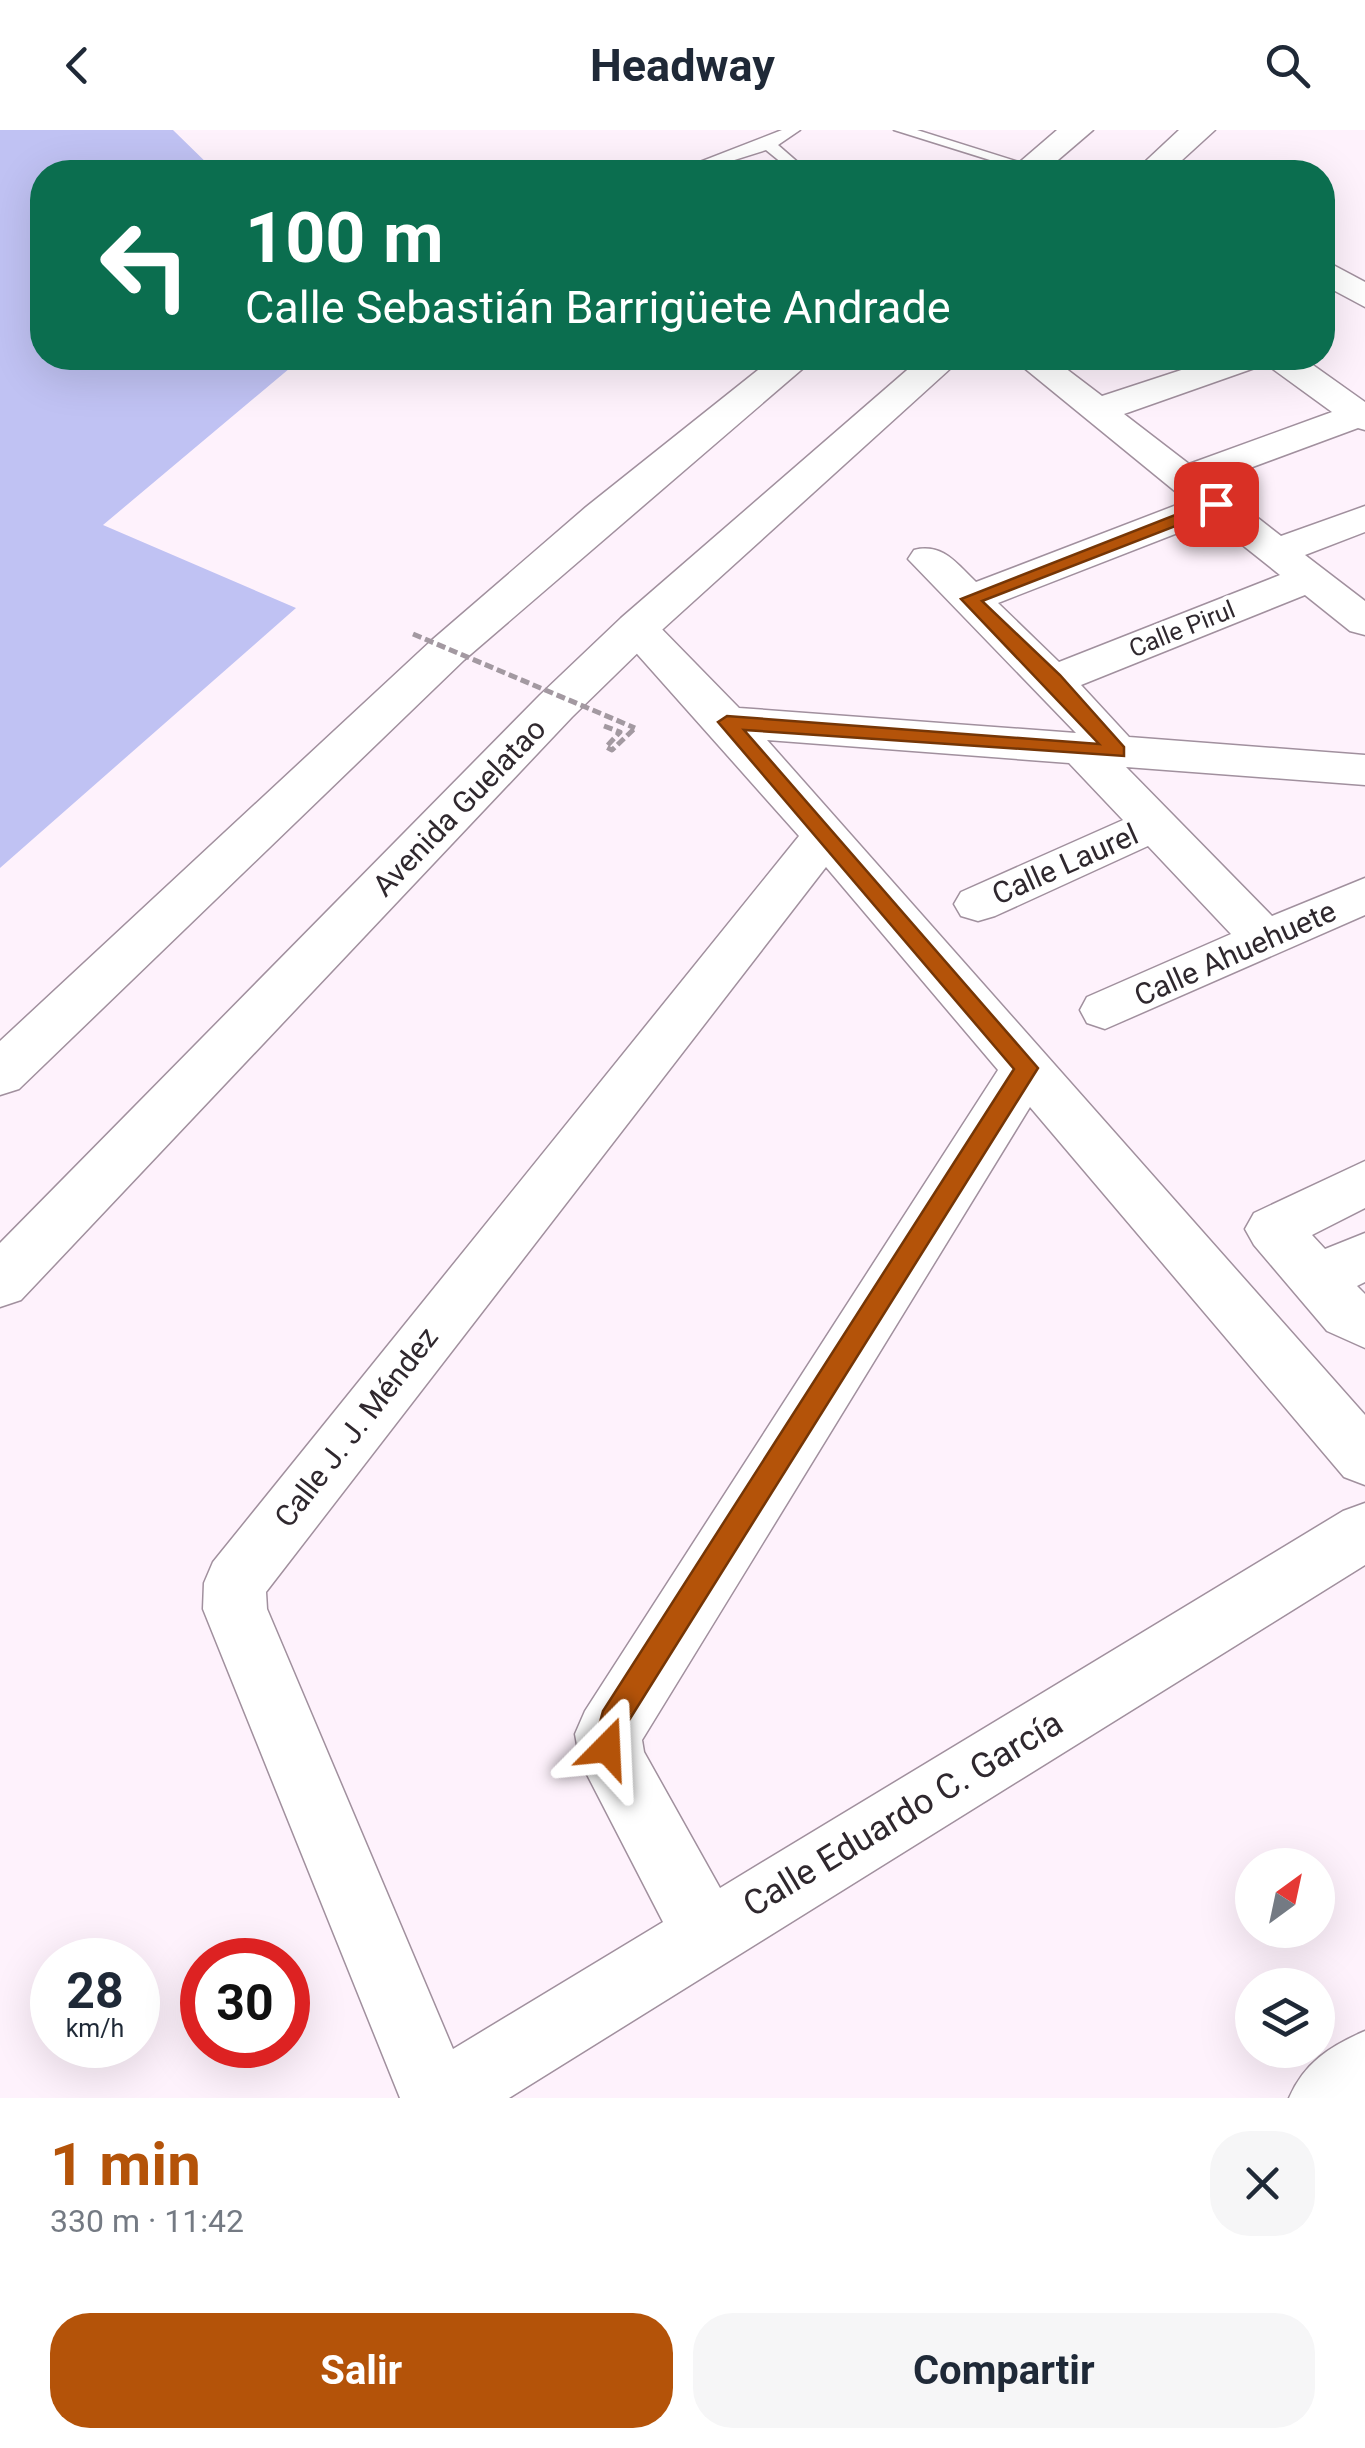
<!DOCTYPE html>
<html lang="es">
<meta charset="utf-8">
<style>
:root{--surface:#fff;--page:#f6f6f7;--text:#1f2937;--muted:#747a83;--accent:#b45309}
body{margin:0;font-family:Roboto,sans-serif;background:var(--page);color:var(--text);height:100vh;display:flex;flex-direction:column;font-size:38px;white-space:nowrap}
*{box-sizing:border-box;margin:0}
p{font-size:32px;color:var(--muted)}
.icon{flex:none;width:55px;height:55px;fill:none;stroke:currentColor;stroke-width:2;stroke-linecap:round;stroke-linejoin:round}
.map{position:relative;height:1968px;overflow:hidden}
.drawer{display:flex;flex-direction:column;background:var(--surface);flex:1}
.drawer>*{flex:none}
.banner{position:absolute;left:30px;top:30px;width:1305px;height:210px;border-radius:40px;box-shadow:0 10px 40px #0002;background:#0b6e4f;color:#fff;overflow:hidden}
.needle{width:65px;rotate:33deg}
.tools{position:absolute;left:1235px;top:1718px;display:grid;gap:20px}
.tools a{display:grid;place-items:center;width:100px;height:100px;border-radius:50%;background:var(--surface);box-shadow:0 10px 40px #0002;font-size:50px}
.speed{position:absolute;left:30px;top:1808px;display:flex;gap:20px;font-size:50px;font-weight:700;text-align:center}
.speed>*{display:grid;place-content:center;width:130px;height:130px;border-radius:50%;background:var(--surface);box-shadow:0 10px 40px #0002;line-height:1}
.speed small{font-size:25px;font-weight:400}
.speed .limit{border:15px solid #d22;background:#fff;color:#111}
.pin{position:absolute;display:grid;place-items:center;width:85px;height:85px;color:#fff;margin:-42px;border-radius:20px;box-shadow:0 5px 15px #0006}
.me{position:absolute;width:110px;margin:-55px;rotate:21deg;stroke-linejoin:round;filter:drop-shadow(0 0 8px #0008)}
.turn{display:flex;align-items:center;gap:35px;height:210px;padding:0 50px;font-size:45px}
.turn .icon{width:130px;height:130px;stroke-width:2.5}
.turn b{display:block;font-size:70px;line-height:85px}
.round{display:grid;place-items:center;flex:none;width:105px;height:105px;border-radius:40px;background:var(--page)}
.headline{display:flex;align-items:center;justify-content:space-between;height:170px;padding:0 50px}
h1{font-size:60px;font-weight:700;line-height:75px;color:var(--accent)}
.primary-button{display:flex;gap:20px;margin-top:auto;padding:20px 50px}
.primary-button a{flex:1;height:115px;border-radius:40px;background:var(--accent);color:#fff;font-size:40px;font-weight:700;line-height:115px;text-align:center}
.primary-button a+a{background:var(--page);color:var(--text)}
header{display:flex;justify-content:space-between;align-items:center;height:130px;padding:0 50px;background:var(--surface);font-size:45px;font-weight:700}
.map>svg:first-child{display:block}
.water{fill:#c0c2f3}
.lines{fill:none;stroke-linecap:round;stroke-linejoin:round}
.service-casing{stroke:#a1909e;stroke-width:3}
.minor-casing{stroke:#a1909e;stroke-width:3}
.secondary-casing{stroke:#a1909e;stroke-width:3}
.path{stroke:#a399a1;stroke-width:5;stroke-dasharray:9 4;stroke-linecap:butt}
.service{fill:#fff;fill-rule:evenodd}
.minor{fill:#fff;fill-rule:evenodd}
.secondary{fill:#fff;fill-rule:evenodd}
.path-bridge{stroke:#a399a1;stroke-width:5;stroke-dasharray:9 4;stroke-linecap:butt}
.route{fill:#b45309;stroke:#753606;stroke-width:2.5}
.labels{text-anchor:middle;dominant-baseline:central;stroke-width:8;stroke-linejoin:round;paint-order:stroke}
.far-street-label{font-size:25px;fill:#2f282e;stroke:#fff}
.street-label{font-size:30px;fill:#2f282e;stroke:#fff}
.near-street-label{font-size:35px;fill:#2f282e;stroke:#fff}
</style>
<header><svg class="icon" aria-label="back" viewBox="0 0 24 24"><path d="M15 5l-7 7 7 7"/></svg>Headway<svg class="icon" aria-label="search" viewBox="0 0 24 24"><circle cx="10" cy="10" r="6"/><path d="M15 15l6 6"/></svg></header>
<div class="map">
<svg width="1365" height="1968" viewBox="0 0 1365 1968">
<rect width="100%" height="100%" fill="#fef2fc"/>
<path class="water" d="M0,0h173l43,42h-174v186h260l-199,167 193,83 -296,260z"/>
<g class="lines">
<defs>
<g id="service">
<path d="M782,0h18l-22,15 31,27h-16l-27,-22 -70,22h-22z"/>
<path d="M894,0h23l121,38 -13,3z"/>
</g>
<g id="minor">
<path d="M1322,129l43,23v25l-43,-23z"/>
<path d="M1012,228h40l50,38 116,-38h85l62,44v28l-7,-2 -146,54 69,54 84,-30v26l-60,23 60,46v34l-15,-4 -45,-36 -224,90 48,52 236,18v30l-239,-18 146,149 93,-38v37l-260,114 -18,-6 -7,-13 7,-13 144,-63 -83,-88 -153,70 -17,5 -17,-5 -7,-12 7,-12 162,-72 -54,-57 -302,-23 598,675v70l-21,-8 -314,-370 -388,633 2,12 76,136 623,-377 22,-8v62l-856,533h-109l-197,-489 1,-26 9,-21 586,-726 -177,-199 -6,-9 6,-9 15,-4 15,4 87,89 337,25 -168,-174 6,-9c29,-7 42,13 62,32l211,-81zM1266,234l66,48 -143,52 -65,-50zM1211,390l69,55 -221,87 -61,-59zM826,737l172,203 -413,641 -10,23 5,27 83,161 -210,127 -186,-440 -1,-17z"/>
<path d="M1365,1031v47l-53,27 13,14 40,-16v49l-8,4 8,8v54l-38,-17 -73,-86 -9,-16 9,-16z"/>
<path d="M1365,1901v67h-76c15,-35 41,-52 76,-67z"/>
</g>
<g id="secondary">
<path d="M1057,0h36l-49,42h-36z"/>
<path d="M1179,0h36l-46,42h-35z"/>
<path d="M773,228h42l-351,302 -445,429 -19,6v-54l432,-401 154,-133z"/>
<path d="M921,228h41l-309,280 -81,79 -551,583 -21,7v-64l540,-548 81,-77z"/>
</g>
</defs>
<use href="#service" class="service-casing"/>
<use href="#minor" class="minor-casing"/>
<use href="#secondary" class="secondary-casing"/>
<path class="path" d="M604,596l16,6 -14,15 6,3 23,-22"/>
<use href="#service" class="service"/>
<use href="#minor" class="minor"/>
<use href="#secondary" class="secondary"/>
<path class="path-bridge" d="M413,504l222,94"/>
</g>
<path class="route" d="M1216,369l6,1v8l-240,93 78,74 64,72v9l-380,-26 294,338 -412,657 -9,33 -10,4 -10,-4 -4,-10 10,-37 411,-642 -296,-347 9,-6 372,28 -138,-145z"/>
<g class="labels">
<g class="far-street-label">
<text transform="translate(1182 499) rotate(-22)">Calle Pirul</text>
</g>
<g class="street-label">
<text transform="translate(459 677) rotate(-46)">Avenida Guelatao</text>
<text transform="translate(1065 734) rotate(-24)">Calle Laurel</text>
<text transform="translate(1235 823) rotate(-24)">Calle Ahuehuete</text>
<text transform="translate(356 1297) rotate(-52)">Calle J. J. Méndez</text>
</g>
<g class="near-street-label">
<text transform="translate(903 1684) rotate(-31)">Calle Eduardo C. García</text>
</g>
</g>
</svg>
<div class="tools">
<a><svg class="needle" viewBox="-14 -14 28 28"><path d="M0-13l5 13h-10z" fill="#e53935"/><path d="M0 13l5-13h-10z" fill="#747a83"/></svg></a>
<a><svg class="icon" aria-label="layers" viewBox="0 0 24 24"><path d="M12 4l9 5-9 5-9-5zM3 14l9 5 9-5"/></svg></a>
</div>
<div class="speed"><div>28<small>km/h</small></div><div class="limit">30</div></div>
<div class="pin" style="left:1216px;top:374px;background:#d93025"><svg class="icon" aria-label="arrive" viewBox="0 0 24 24"><path d="M6 21V4h12l-3 4 3 4H6"/></svg></div>
<svg class="me" style="left:607px;top:1618px" viewBox="-20 -20 40 40"><path d="M0-17L14 15 0 8-14 15z" fill="#b45309" stroke="#fff" stroke-width="4"/></svg>
<div class="banner">
<div class="turn"><svg class="icon" aria-label="left" viewBox="0 0 24 24"><path d="M17 20v-9H6M10 6l-5 5 5 5"/></svg><div><b>100 m</b>Calle Sebastián Barrigüete Andrade</div></div>
</div>
</div>
<section class="drawer">
<div class="headline"><div><h1>1 min</h1><p>330 m · 11:42</p></div><a class="round"><svg class="icon" aria-label="close" viewBox="0 0 24 24"><path d="M6 6l12 12M18 6L6 18"/></svg></a></div>
<div class="primary-button"><a>Salir</a><a>Compartir</a></div>
</section>
